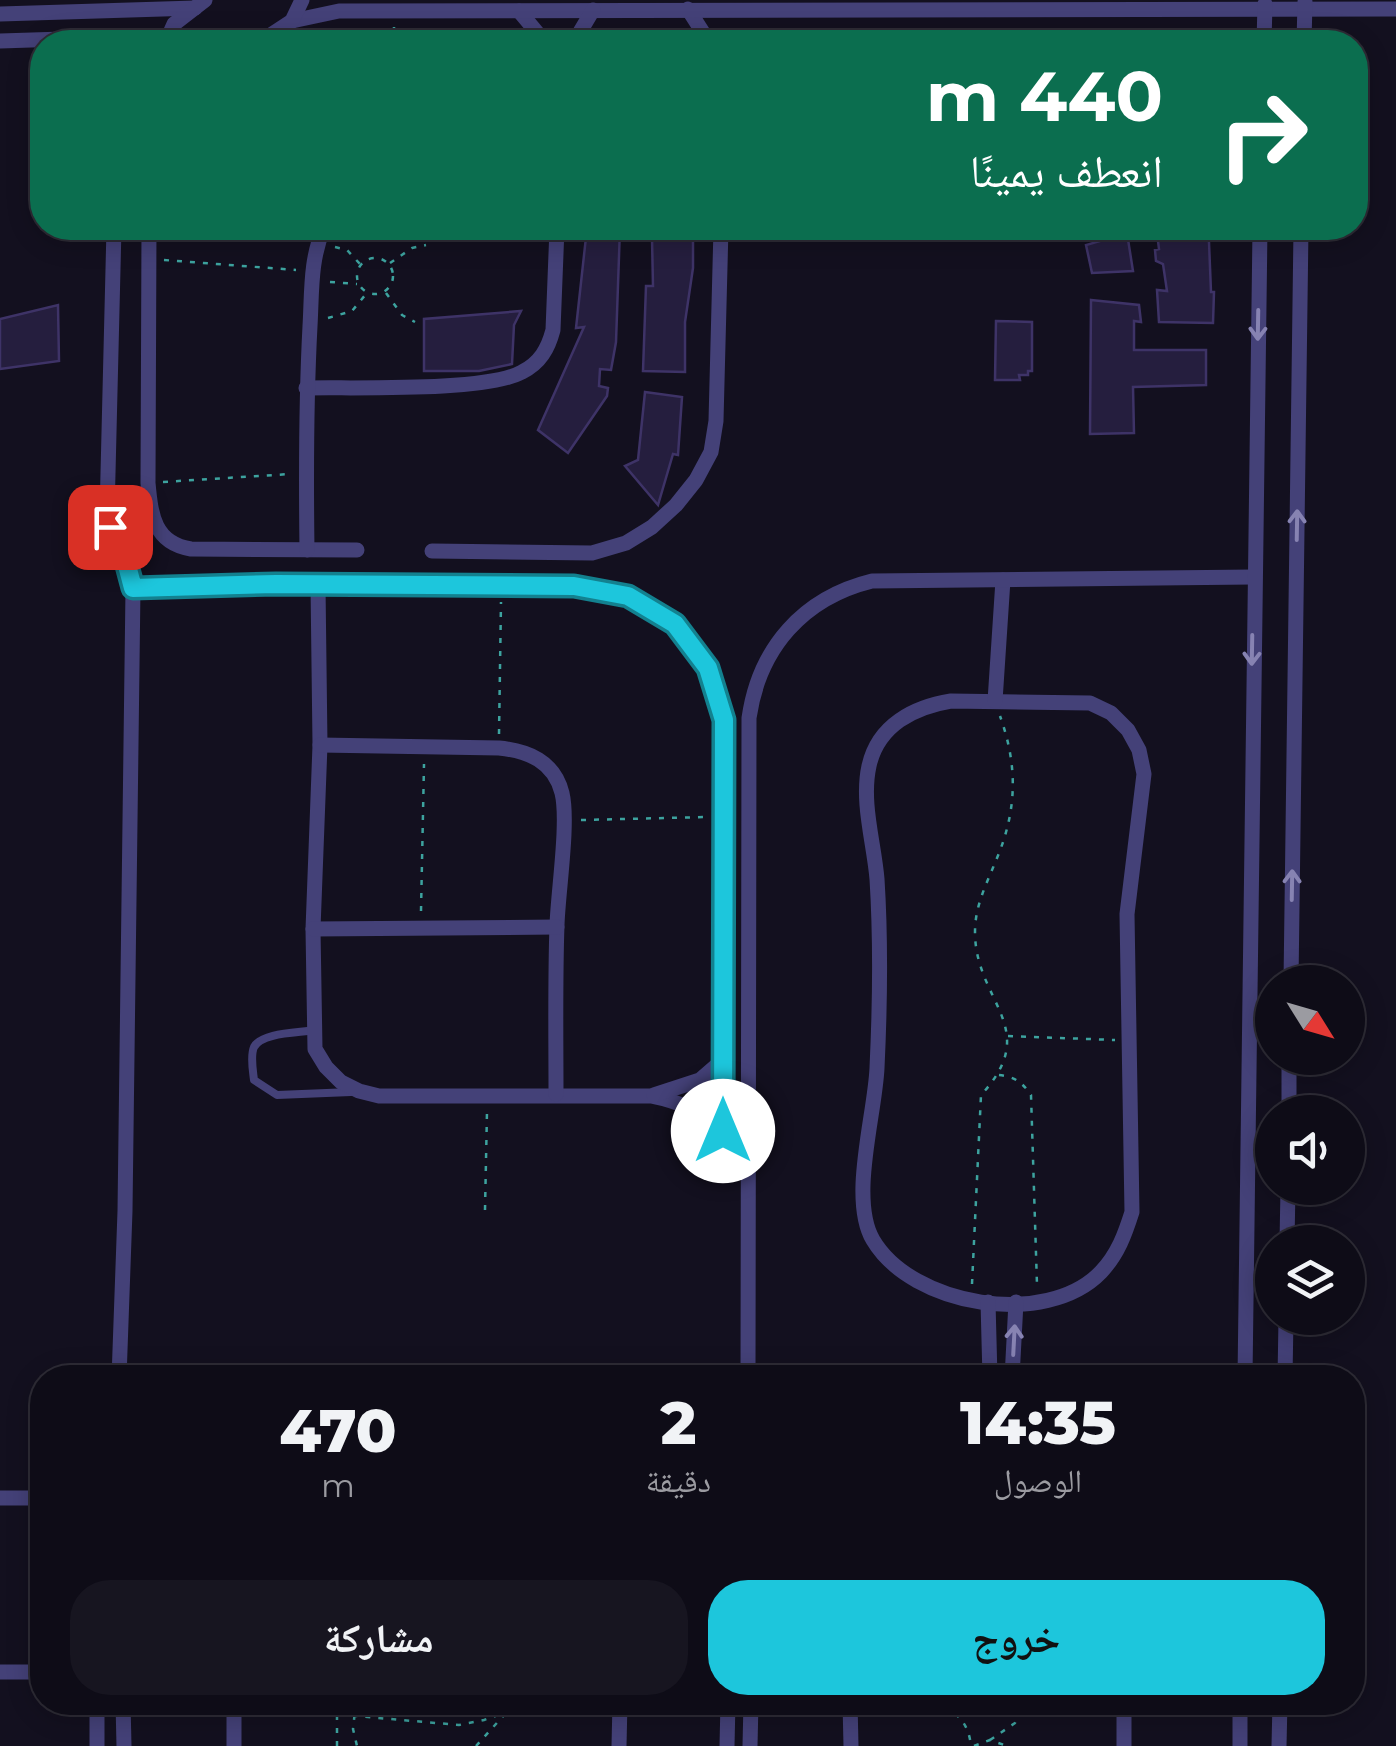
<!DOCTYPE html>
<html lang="ar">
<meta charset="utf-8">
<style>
:root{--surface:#0e0c17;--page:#171520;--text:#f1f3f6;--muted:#9b9ba1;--line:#2e2c36;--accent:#1dc6dc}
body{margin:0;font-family:Montserrat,"Noto Naskh Arabic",sans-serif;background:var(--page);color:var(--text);direction:rtl;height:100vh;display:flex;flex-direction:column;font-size:38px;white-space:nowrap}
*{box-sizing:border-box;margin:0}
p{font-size:32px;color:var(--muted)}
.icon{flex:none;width:55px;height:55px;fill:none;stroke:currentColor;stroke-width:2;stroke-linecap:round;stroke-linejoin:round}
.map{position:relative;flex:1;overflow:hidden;direction:ltr}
.drawer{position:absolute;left:30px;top:1365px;width:1335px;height:350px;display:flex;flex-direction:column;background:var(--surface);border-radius:40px;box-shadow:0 5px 25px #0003,0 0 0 2px var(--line);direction:rtl}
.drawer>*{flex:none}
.banner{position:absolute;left:30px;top:30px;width:1338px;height:210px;border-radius:40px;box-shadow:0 5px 25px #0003,0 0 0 2px var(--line);direction:rtl;background:#0b6e4f;color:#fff;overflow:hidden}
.needle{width:65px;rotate:127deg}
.buttons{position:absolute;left:1255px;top:965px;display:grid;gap:20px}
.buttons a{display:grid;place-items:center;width:110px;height:110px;border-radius:50%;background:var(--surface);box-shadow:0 5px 25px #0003,0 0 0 2px var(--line);font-size:50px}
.pin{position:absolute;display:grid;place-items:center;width:85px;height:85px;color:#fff;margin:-42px;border-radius:20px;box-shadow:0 5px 15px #0006}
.me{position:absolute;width:110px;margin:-55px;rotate:0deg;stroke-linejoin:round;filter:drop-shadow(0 0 8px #0008)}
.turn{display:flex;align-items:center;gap:35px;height:210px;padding:0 40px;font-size:45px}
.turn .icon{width:130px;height:130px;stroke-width:2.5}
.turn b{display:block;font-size:70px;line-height:85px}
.eta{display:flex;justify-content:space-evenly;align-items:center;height:170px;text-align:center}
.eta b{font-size:60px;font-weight:800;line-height:70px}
.primary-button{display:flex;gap:20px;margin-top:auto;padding:20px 40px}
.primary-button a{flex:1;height:115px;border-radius:40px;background:var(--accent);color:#111;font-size:40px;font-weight:800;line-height:115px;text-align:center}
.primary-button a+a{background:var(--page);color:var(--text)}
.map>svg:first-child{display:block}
.building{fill:#251e3e;stroke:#3e3367;stroke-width:2.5}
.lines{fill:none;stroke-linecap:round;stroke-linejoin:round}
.path{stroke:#3da39f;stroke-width:2.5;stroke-dasharray:5 8;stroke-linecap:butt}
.lane{stroke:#444178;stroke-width:8}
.street{stroke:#444178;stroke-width:15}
.oneway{stroke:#8783b2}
.route-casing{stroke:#13818f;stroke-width:25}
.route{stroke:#1dc6dc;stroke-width:18}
</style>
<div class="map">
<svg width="1396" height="1746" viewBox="0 0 1396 1746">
<rect width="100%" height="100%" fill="#13101f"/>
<g class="building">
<path d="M587,228h33l-4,114 -5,28 -11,-1 -1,17 9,2 -1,8 -39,57 -30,-23 46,-103 -8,1z"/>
<path d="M1158,228h45l6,14 2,50h3l-1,31 -54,-1 -2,-32 10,1 -4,-27 -7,-3 -1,-11 4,-1 -1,-8 3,-1z"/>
<path d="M1127,233l6,38 -41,2 -6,-28z"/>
<path d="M693,237v31l-8,54v50l-42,-1 3,-85h7l-1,-48z"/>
<path d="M1091,300l48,5 2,17 -7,-1v29h72v35l-73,2 1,46 -44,1z"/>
<path d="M58,305l1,56 -59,8v-50z"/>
<path d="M521,311l-7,14 -2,39 -33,7h-55v-52z"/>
<path d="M996,321l36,1v49h-4v4h-9l1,5h-25z"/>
<path d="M645,392l37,5 -4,58 -5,-1 -15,51 -33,-39 13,-6z"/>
</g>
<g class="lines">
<g class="path">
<path d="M394,27v15"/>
<path d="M335,247l12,3 13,14"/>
<circle cx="375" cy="276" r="18"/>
<path d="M164,260l132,10"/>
<path d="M390,263l22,-15 14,-3"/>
<path d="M330,282l27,2"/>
<path d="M386,293l16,22 13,7"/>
<path d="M328,318l24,-7 14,-17"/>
<path d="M163,482l127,-8"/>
<path d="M499,734l2,-132"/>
<path d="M581,820l127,-3"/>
<path d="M421,911l3,-147"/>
<path d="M1008,1036l107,4"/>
<path d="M999,1075c16,2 23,7 32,20l6,190"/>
<path d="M485,1210l2,-99"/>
<path d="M972,1284l9,-189c62,-67 -6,-93 -6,-163 0,-27 12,-49 22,-74 20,-48 21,-92 3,-142"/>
<path d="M356,1702l-3,27 4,17"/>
<path d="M250,1707l87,1 19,8 103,9 25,-5 34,-12 84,1"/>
<path d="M866,1709c41,-3 99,-19 105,37"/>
<path d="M990,1740l25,-17 10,-21"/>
<path d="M337,1746v-37"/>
<path d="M476,1746l29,-32"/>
<path d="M974,1746l16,-6 17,6"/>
</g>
<path class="lane" d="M315,1030c-15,3 -53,2 -61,17 -4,9 -1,24 0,33l23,15 74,-3"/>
<g class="street">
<path d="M688,9l21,33"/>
<path d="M519,11l26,31"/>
<path d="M0,14l195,-6"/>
<path d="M292,21l47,-10 1057,-2"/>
<path d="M0,41l126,-4 25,5"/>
<path d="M166,42l8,-18 31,-24"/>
<path d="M260,42l32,-21 10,-21"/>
<path d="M574,42l19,-32"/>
<path d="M1264,42l1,-38"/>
<path d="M1304,42l1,-40"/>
<path d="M114,228l-7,286 26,74 -8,623 -6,167"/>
<path d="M149,228l-1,255c3,32 6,60 43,66l166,1"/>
<path d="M306,388c48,-1 180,4 216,-16 18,-9 26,-23 31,-42l4,-102"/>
<path d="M117,541l37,-17"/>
<path d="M307,550c-1,-75 -1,-149 3,-224 2,-34 0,-67 14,-98"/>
<path d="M432,551l160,2 34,-10 26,-16 24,-22 20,-25 15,-28 5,-31 5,-193"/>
<path d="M318,585l2,160 -7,184 2,120 11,18 15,15 18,9 20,5h272c30,6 49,15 72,35"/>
<path d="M133,588l143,-4 298,2 54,10 47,28 33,44 16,52 -1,411"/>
<path d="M951,701l139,2 21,10 17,17 11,20 5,24 -17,140 5,298c-7,22 -14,42 -31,60 -55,57 -189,34 -228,-32 -24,-41 2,-125 4,-172 3,-63 4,-126 0,-189 -3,-36 -16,-77 -8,-113 9,-41 45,-59 82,-65z"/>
<path d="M995,701l8,-121"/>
<path d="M320,745l179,3c29,3 55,13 63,45 7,29 -4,99 -5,132 -2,56 -1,113 -1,169"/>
<path d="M313,929l244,-2"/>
<path d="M1291,982l10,-754"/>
<path d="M654,1095l46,-15 23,-20"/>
<path d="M1289,1112v-54"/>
<path d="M1287,1242l1,-54"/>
<path d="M988,1302l2,76"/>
<path d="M748,1378l1,-660c10,-70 54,-120 123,-137l381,-4"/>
<path d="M1012,1378l4,-76"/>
<path d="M1245,1378l15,-1150"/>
<path d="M1285,1378l1,-60"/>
<path d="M0,1498h42"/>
<path d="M0,1672h42"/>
<path d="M123,1702l1,44"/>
<path d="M234,1702v44"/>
<path d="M850,1702l1,44"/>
<path d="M97,1746v-34l4,-10"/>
<path d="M619,1746l1,-44"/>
<path d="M727,1746l1,-44"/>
<path d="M750,1746l1,-44"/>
<path d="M1124,1746v-44"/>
<path d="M1240,1746v-44"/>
<path d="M1279,1746l1,-44"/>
</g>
</g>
<defs><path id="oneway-shaft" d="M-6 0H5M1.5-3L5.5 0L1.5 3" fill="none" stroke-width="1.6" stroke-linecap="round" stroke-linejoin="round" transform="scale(2.5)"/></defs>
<g class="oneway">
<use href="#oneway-shaft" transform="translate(1258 325) rotate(91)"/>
<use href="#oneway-shaft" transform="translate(1297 525) rotate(-89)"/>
<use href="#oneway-shaft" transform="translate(1252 650) rotate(91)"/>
<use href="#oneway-shaft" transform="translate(1292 885) rotate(-89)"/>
<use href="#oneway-shaft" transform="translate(1014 1340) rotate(-87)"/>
</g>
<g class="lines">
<defs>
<path id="route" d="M110,527l15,31 8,30 143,-4 298,2 54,10 47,28 33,44 16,52 -1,411"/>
</defs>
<use href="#route" class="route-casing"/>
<use href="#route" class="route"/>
</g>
</svg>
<div class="buttons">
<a><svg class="needle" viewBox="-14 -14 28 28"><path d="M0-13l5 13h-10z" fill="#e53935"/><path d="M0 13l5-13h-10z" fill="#9b9ba1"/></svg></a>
<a><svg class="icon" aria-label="sound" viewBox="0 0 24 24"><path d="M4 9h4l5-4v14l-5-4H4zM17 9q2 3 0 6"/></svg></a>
<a><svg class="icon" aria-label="layers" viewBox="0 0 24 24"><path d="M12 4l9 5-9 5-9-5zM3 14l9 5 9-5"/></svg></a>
</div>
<div class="pin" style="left:110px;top:527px;background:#d93025"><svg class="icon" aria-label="arrive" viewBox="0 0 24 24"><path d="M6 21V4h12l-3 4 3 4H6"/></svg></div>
<svg class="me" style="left:723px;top:1131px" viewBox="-20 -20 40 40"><circle r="19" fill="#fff"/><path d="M0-13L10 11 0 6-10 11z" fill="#1dc6dc"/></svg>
<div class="banner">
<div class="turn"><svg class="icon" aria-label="right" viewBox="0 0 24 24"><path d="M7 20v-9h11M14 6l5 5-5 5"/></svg><div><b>440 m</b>انعطف يمينًا</div></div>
</div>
<section class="drawer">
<div class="eta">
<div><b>14:35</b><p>الوصول</p></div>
<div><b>2</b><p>دقيقة</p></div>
<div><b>470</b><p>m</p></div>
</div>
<div class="primary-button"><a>خروج</a><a>مشاركة</a></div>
</section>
</div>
